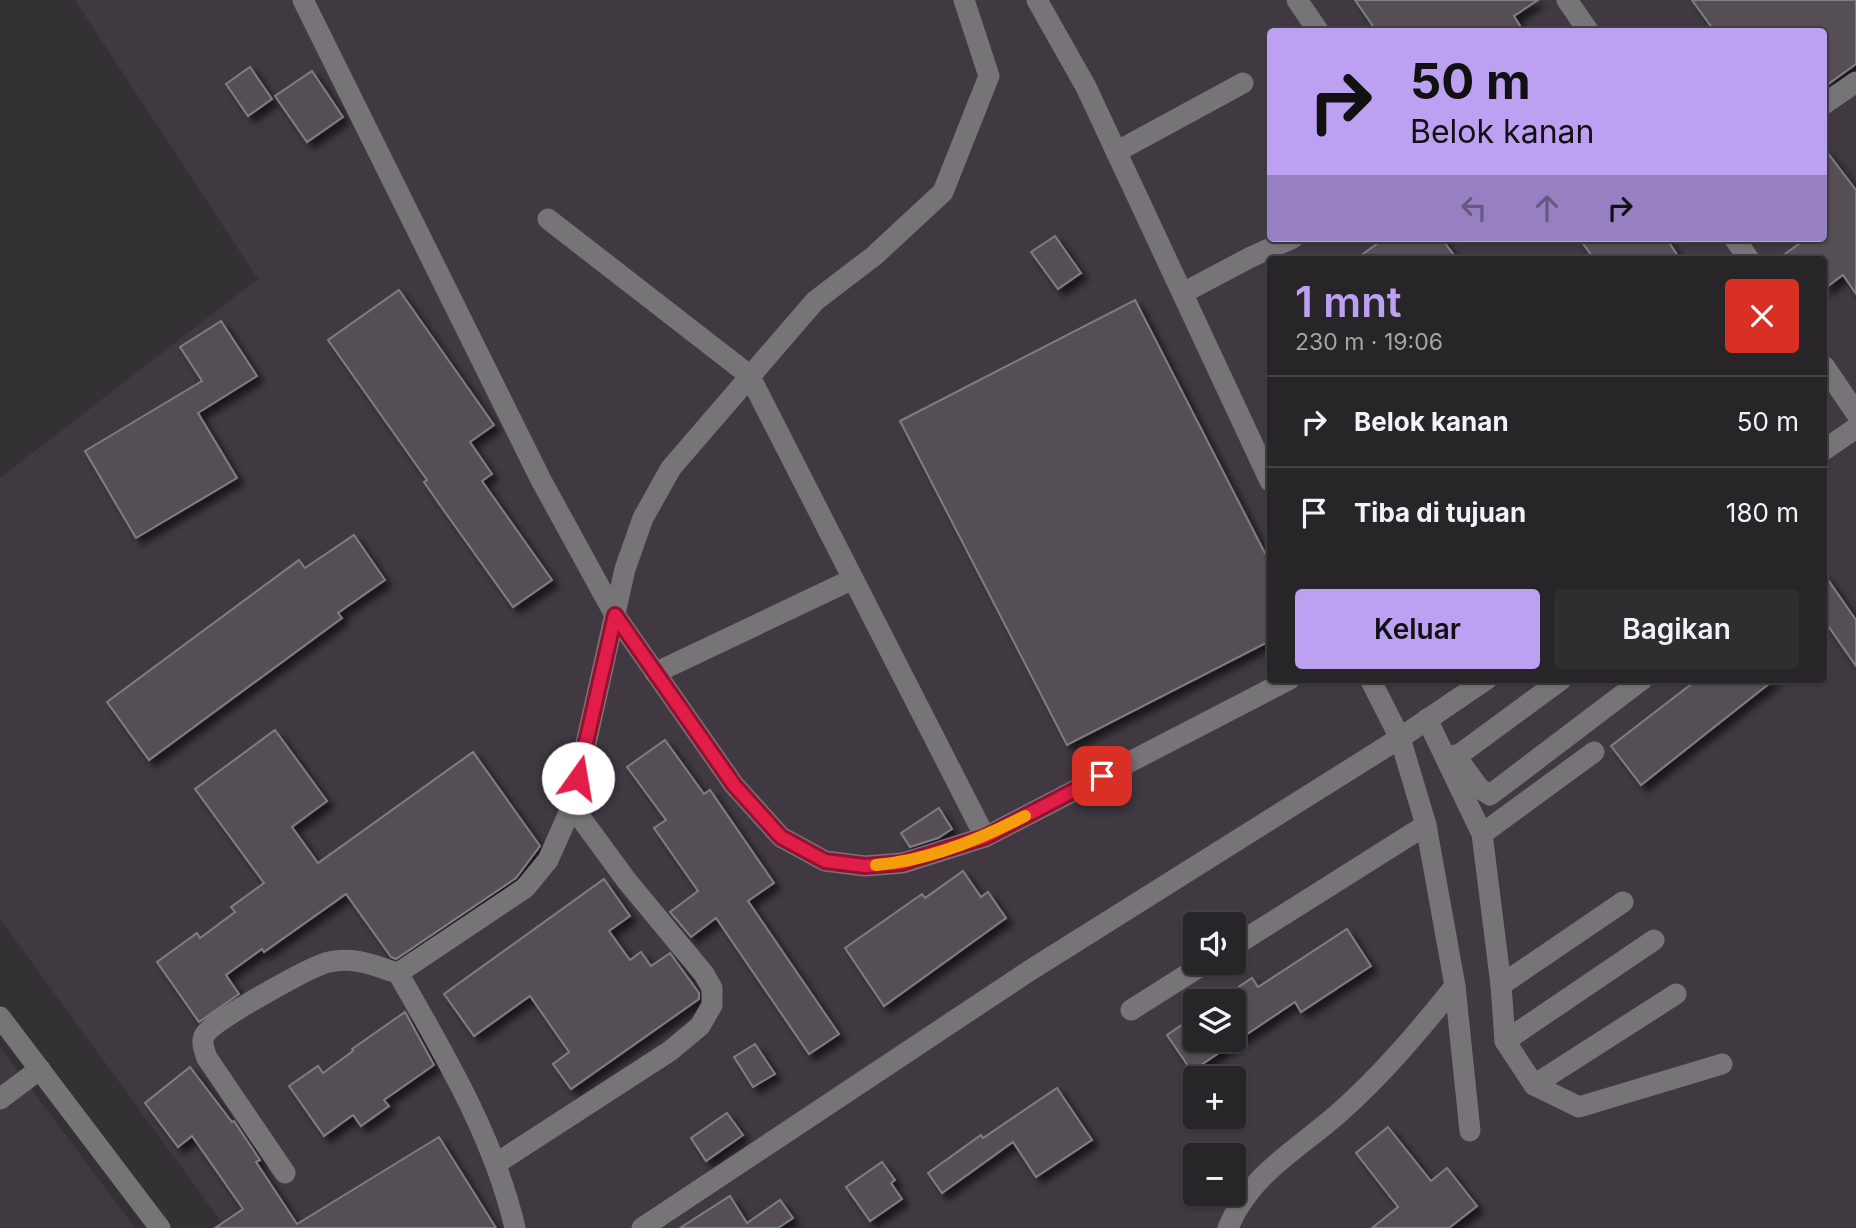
<!DOCTYPE html>
<html lang="id">
<meta charset="utf-8">
<style>
:root{--surface:#272527;--page:#2f2d2f;--text:#f1f3f6;--muted:#a4a5a7;--line:#434244;--accent:#bca0f2}
body{margin:0;font-family:Inter,sans-serif;background:var(--page);color:var(--text);height:100vh;display:flex;flex-direction:column;font-size:26px;white-space:nowrap}
*{box-sizing:border-box;margin:0}
p{font-size:23px;color:var(--muted)}
.icon{flex:none;width:38px;height:38px;fill:none;stroke:currentColor;stroke-width:2;stroke-linecap:round;stroke-linejoin:round}
.map{position:relative;flex:1;overflow:hidden}
.panel{position:absolute;left:1267px;top:256px;width:560px;height:427px;display:flex;flex-direction:column;background:var(--surface);border-radius:7px;box-shadow:0 2px 5px #0004,0 0 0 2px var(--line)}
.panel>*{flex:none}
.hud{position:absolute;left:1267px;top:28px;width:560px;height:214px;border-radius:7px;box-shadow:0 2px 5px #0004,0 0 0 2px var(--line);background:#bca0f2;color:#111;overflow:hidden}
.buttons{position:absolute;left:1183px;top:912px;display:grid;gap:14px}
.buttons a{display:grid;place-items:center;width:63px;height:63px;border-radius:7px;background:var(--surface);box-shadow:0 2px 5px #0004,0 0 0 2px var(--line);font-size:35px}
.pin{position:absolute;display:grid;place-items:center;width:60px;height:60px;color:#fff;margin:-30px;border-radius:14px;box-shadow:0 4px 10px #0006}
.me{position:absolute;width:77px;margin:-38px;rotate:13deg;stroke-linejoin:round;filter:drop-shadow(0 0 5px #0008)}
.turn{display:flex;align-items:center;gap:24px;height:147px;padding:0 28px;font-size:32px}
.turn .icon{width:91px;height:91px;stroke-width:2.5}
.turn b{display:block;font-size:49px;line-height:60px}
.lanes{display:flex;align-items:center;height:66px;padding:0 28px;background:#0003;justify-content:center;gap:35px;direction:ltr}
.lanes .off{opacity:.35}
.round{display:grid;place-items:center;flex:none;width:74px;height:74px;border-radius:7px;background:var(--page)}
.headline{display:flex;align-items:center;justify-content:space-between;height:119px;padding:0 28px}
h1{font-size:42px;font-weight:600;line-height:52px;color:var(--accent)}
.cta{display:flex;gap:14px;margin-top:auto;padding:14px 28px}
.cta a{flex:1;height:80px;border-radius:7px;background:var(--accent);color:#111;font-size:28px;font-weight:600;line-height:80px;text-align:center}
.cta a+a{background:var(--page);color:var(--text)}
ul{padding:0;list-style:none}
li{display:flex;align-items:center;gap:21px;height:91px;padding:0 28px;border-top:2px solid var(--line)}
li div{flex:1}
li b{display:block;font-size:26px}
li em{font-style:normal}
.map>svg:first-child{display:block}
.built{fill:#403942;fill-rule:evenodd}
.building{fill:#545054;stroke:#807c81;stroke-width:2;filter:url(#shadow)}
.lines{fill:none;stroke-linecap:round;stroke-linejoin:round}
.minor{stroke:#777478;stroke-width:21}
.route-casing{stroke:#92132f;stroke-width:18}
.route{stroke:#e11d48;stroke-width:12}
.slow{stroke:#f59e0b;stroke-width:12}
</style>
<div class="map">
<svg width="1856" height="1228" viewBox="0 0 1856 1228">
<defs>
<filter id="shadow"><feDropShadow dx="6" dy="6" stdDeviation="3.5" flood-color="#0009"/></filter>
</defs>
<rect width="100%" height="100%" fill="#343134"/>
<g class="built">
<path d="M75,0h1781v1228h-1630l-226,-309v-441l258,-199zM1270,32h554v206h-554zM1270,259h554v420h-554zM1195,924h39v38h-39zM1195,1001h39v39h-39zM1195,1078h39v38h-39zM1195,1155h39v39h-39z"/>
<path d="M0,1047l135,181h-135z"/>
</g>
<g class="building">
<path d="M1355,0h183l-24,16 10,16h-147z"/>
<path d="M1692,0h164v64l-32,23v-55h-109z"/>
<path d="M250,67l22,32 -24,17 -22,-32z"/>
<path d="M312,71l31,46 -36,25 -32,-46z"/>
<path d="M1824,148l32,42v104l-13,-19 -19,14v-30h-46l29,-21h17z"/>
<path d="M1055,236l26,37 -23,16 -27,-37z"/>
<path d="M1385,238h56l16,21h-101z"/>
<path d="M1579,238h87l14,21h-86z"/>
<path d="M399,290l95,135 -24,17 22,32 -10,7 70,99 -39,27 -71,-99 -18,-26 3,-2 -99,-140z"/>
<path d="M1135,300l135,263v78l-203,104 -167,-324z"/>
<path d="M221,321l36,55 -59,37 39,65 -101,60 -51,-87 117,-70 -22,-34z"/>
<path d="M354,535l31,45 -47,33 4,5 -193,142 -42,-58 192,-142 6,8z"/>
<path d="M1824,574l32,46v46l-32,-46z"/>
<path d="M1698,679h77l-134,106 -30,-39z"/>
<path d="M275,730l52,71 -35,26 26,36 155,-111 67,94 -24,32 -120,81 -5,-2 -45,-63 -82,58 -2,-3 -36,26 13,19 -40,28 -42,-60 40,-29 3,5 35,-26 -4,-5 33,-24 -69,-94z"/>
<path d="M665,740l39,54 6,-4 64,93 -26,18 91,133 -30,20 -93,-136 -25,19 -21,-25 28,-21 -44,-63 12,-8 -39,-53z"/>
<path d="M939,808l13,21 -14,9 -28,9 -9,-14z"/>
<path d="M963,871l18,26 7,-5 18,26 -122,88 -39,-58 77,-54 3,4z"/>
<path d="M604,879l26,37 -21,15 21,29 11,-8 10,14 19,-13 29,40v6l-128,90 -18,-25 16,-12 -39,-56 -56,40 -30,-42z"/>
<path d="M1347,929l24,37 -70,46 -6,-10 -100,67v7l-28,-41 28,-19v24h39v-50l18,-12 6,9z"/>
<path d="M405,1012l29,53 -50,35 5,6 -28,20 -8,-11 -29,21 -35,-50 29,-20 5,7 30,-22 -1,-2z"/>
<path d="M755,1044l20,30 -22,13 -19,-30z"/>
<path d="M190,1067l42,55 2,-1 26,39 -4,2 41,62 142,-87 57,91h-281l28,-19 -51,-73 -14,11 -33,-44z"/>
<path d="M1057,1088l35,52 -56,37 -23,-35 -71,51 -14,-20 53,-38 2,3z"/>
<path d="M727,1113l16,22 -37,26 -15,-23z"/>
<path d="M1388,1127l43,54 16,-13 30,38 -28,22h-77l26,-21 -42,-54z"/>
<path d="M882,1162l13,18 -4,3 11,16 -32,22 -24,-34z"/>
<path d="M730,1196l17,27 33,-23 13,18 -15,10h-98z"/>
</g>
<g class="lines">
<g class="minor">
<path d="M303,0l238,480 74,135 119,170 47,52 44,24 40,5 38,-3 82,-26"/>
<path d="M1037,0l49,87 184,394"/>
<path d="M1297,0l22,32"/>
<path d="M1567,0l22,32"/>
<path d="M1824,104l32,-22"/>
<path d="M1116,152l127,-69"/>
<path d="M548,219l201,156 236,462 305,-158"/>
<path d="M1734,238l15,21"/>
<path d="M1183,293l68,-36 42,-19"/>
<path d="M1824,366l32,47"/>
<path d="M1824,450l32,-22"/>
<path d="M655,673l198,-94"/>
<path d="M1370,679l30,59 26,87 29,161 15,145"/>
<path d="M1427,719l55,115 19,151 4,56 29,44 45,22 143,-43"/>
<path d="M1455,755l24,33 11,7 153,-116"/>
<path d="M1456,757l106,-78"/>
<path d="M1482,834l112,-82"/>
<path d="M1234,946l192,-121"/>
<path d="M398,973c46,81 96,164 117,255"/>
<path d="M1501,985l122,-83"/>
<path d="M1131,1010l76,-48"/>
<path d="M0,1017l160,211"/>
<path d="M1505,1041l149,-101"/>
<path d="M1534,1085l142,-91"/>
<path d="M0,1099l40,-30"/>
<path d="M497,1163l173,-112 30,-25 12,-21v-17l-8,-14 -77,-93 -55,-75"/>
<path d="M285,1173l-78,-115c-3,-8 -7,-18 -1,-25 12,-15 105,-67 123,-71 25,-6 46,4 69,11l127,-85 23,-28 24,-54 53,-237 18,-51 28,-50 144,-167 59,-45 69,-64 46,-116 -25,-76"/>
<path d="M642,1228l387,-257 371,-233 87,-59"/>
<path d="M1228,1228c22,-54 69,-78 111,-115 43,-38 80,-82 116,-127"/>
</g>
</g>
<g class="lines">
<defs>
<path id="route" d="M578,778l37,-163 119,170 47,52 44,24 40,5 37,-3 83,-26 117,-61"/>
</defs>
<use href="#route" class="route-casing"/>
<use href="#route" class="route"/>
<path class="slow" d="M876,865c52,-4 103,-25 149,-49"/>
</g>
</svg>
<div class="buttons">
<a><svg class="icon" aria-label="sound" viewBox="0 0 24 24"><path d="M4 9h4l5-4v14l-5-4H4zM17 9q2 3 0 6"/></svg></a>
<a><svg class="icon" aria-label="layers" viewBox="0 0 24 24"><path d="M12 4l9 5-9 5-9-5zM3 14l9 5 9-5"/></svg></a>
<a>+</a>
<a>−</a>
</div>
<div class="pin" style="left:1102px;top:776px;background:#d93025"><svg class="icon" aria-label="arrive" viewBox="0 0 24 24"><path d="M6 21V4h12l-3 4 3 4H6"/></svg></div>
<svg class="me" style="left:578px;top:778px" viewBox="-20 -20 40 40"><circle r="19" fill="#fff"/><path d="M0-13L10 11 0 6-10 11z" fill="#e11d48"/></svg>
<div class="hud">
<div class="turn"><svg class="icon" aria-label="right" viewBox="0 0 24 24"><path d="M7 20v-9h11M14 6l5 5-5 5"/></svg><div><b>50 m</b>Belok kanan</div></div>
<div class="lanes"><svg class="icon off" aria-label="left" viewBox="0 0 24 24"><path d="M17 20v-9H6M10 6l-5 5 5 5"/></svg><svg class="icon off" aria-label="ahead" viewBox="0 0 24 24"><path d="M12 20V5M6 11l6-6 6 6"/></svg><svg class="icon" aria-label="right" viewBox="0 0 24 24"><path d="M7 20v-9h11M14 6l5 5-5 5"/></svg></div>
</div>
<section class="panel">
<div class="headline"><div><h1>1 mnt</h1><p>230 m · 19:06</p></div><a class="round" style="background:#d93025;color:#fff"><svg class="icon" aria-label="close" viewBox="0 0 24 24"><path d="M6 6l12 12M18 6L6 18"/></svg></a></div>
<ul>
<li><svg class="icon" aria-label="right" viewBox="0 0 24 24"><path d="M7 20v-9h11M14 6l5 5-5 5"/></svg><div><b>Belok kanan</b></div><em>50 m</em></li>
<li><svg class="icon" aria-label="arrive" viewBox="0 0 24 24"><path d="M6 21V4h12l-3 4 3 4H6"/></svg><div><b>Tiba di tujuan</b></div><em>180 m</em></li>
</ul>
<div class="cta"><a>Keluar</a><a>Bagikan</a></div>
</section>
</div>
